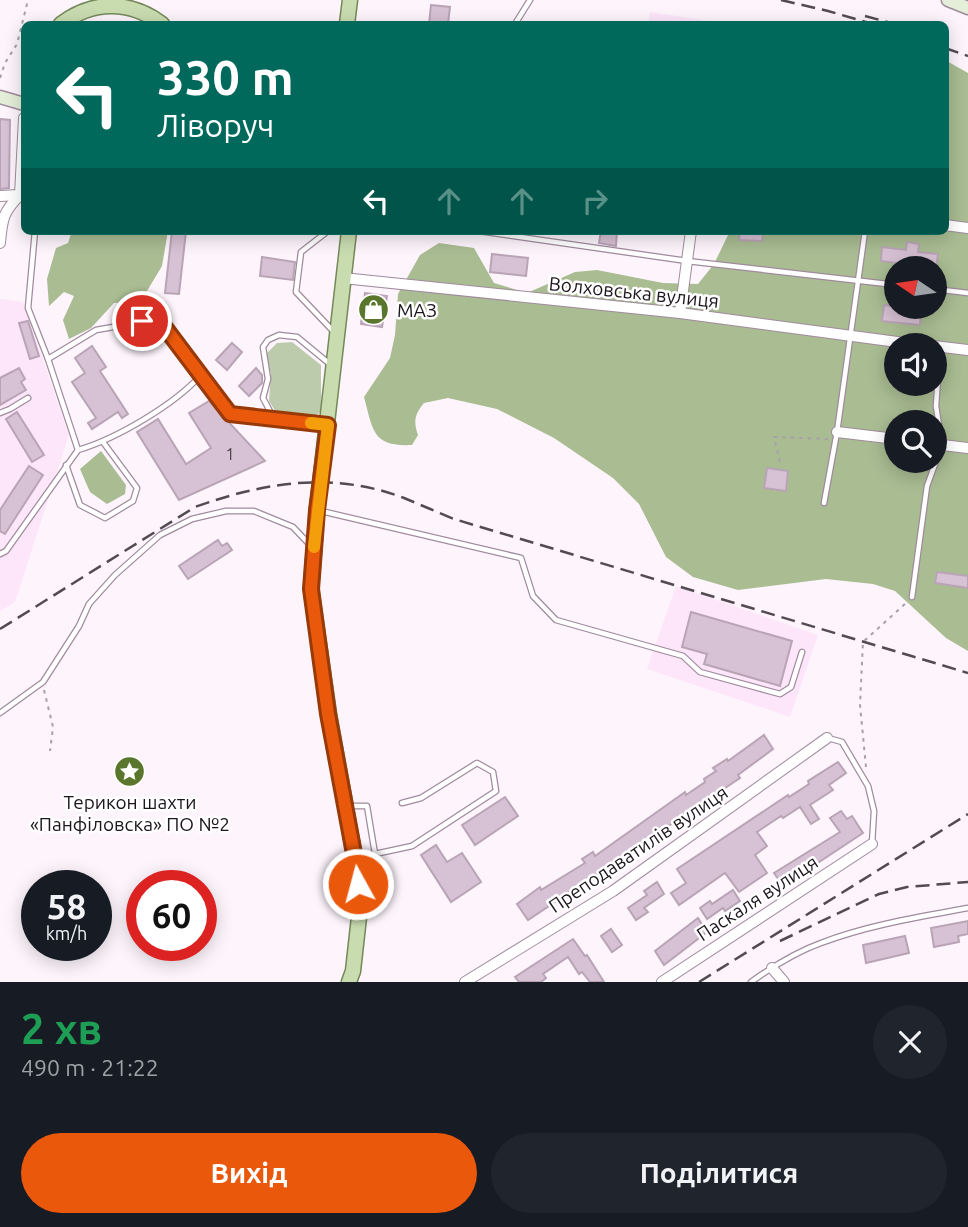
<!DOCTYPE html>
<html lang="uk">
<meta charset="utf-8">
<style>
:root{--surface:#171b24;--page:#20242c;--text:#f1f3f6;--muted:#9ea1a6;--accent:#ea580c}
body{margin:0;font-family:Ubuntu,sans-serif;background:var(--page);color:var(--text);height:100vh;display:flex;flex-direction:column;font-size:26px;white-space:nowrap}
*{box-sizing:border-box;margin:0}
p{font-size:23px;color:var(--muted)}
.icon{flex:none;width:38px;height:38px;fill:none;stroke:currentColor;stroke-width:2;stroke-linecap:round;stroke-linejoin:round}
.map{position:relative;height:982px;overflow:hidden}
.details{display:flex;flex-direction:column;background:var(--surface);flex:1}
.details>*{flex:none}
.banner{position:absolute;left:21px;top:21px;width:928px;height:214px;border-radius:10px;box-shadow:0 4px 18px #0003;background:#00695c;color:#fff;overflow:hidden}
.needle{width:46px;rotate:283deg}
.controls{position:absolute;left:884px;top:256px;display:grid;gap:14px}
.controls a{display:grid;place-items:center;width:63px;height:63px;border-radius:50%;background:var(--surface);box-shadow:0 4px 18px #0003;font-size:35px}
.speed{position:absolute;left:21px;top:870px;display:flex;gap:14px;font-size:35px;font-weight:700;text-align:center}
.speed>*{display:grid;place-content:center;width:91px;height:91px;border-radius:50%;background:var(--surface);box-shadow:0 4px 18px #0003;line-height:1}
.speed small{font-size:18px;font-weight:400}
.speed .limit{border:10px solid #d22;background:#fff;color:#111}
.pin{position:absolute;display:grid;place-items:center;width:60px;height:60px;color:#fff;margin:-30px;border:4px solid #fff;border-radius:50%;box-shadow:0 2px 7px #0007}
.me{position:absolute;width:77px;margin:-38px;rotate:353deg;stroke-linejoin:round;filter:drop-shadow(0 0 5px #0008)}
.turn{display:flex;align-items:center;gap:24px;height:147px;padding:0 21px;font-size:32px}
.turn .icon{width:91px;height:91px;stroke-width:2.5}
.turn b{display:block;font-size:49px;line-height:60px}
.lanes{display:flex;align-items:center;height:66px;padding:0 21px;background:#0003;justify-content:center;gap:35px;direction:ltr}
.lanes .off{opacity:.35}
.round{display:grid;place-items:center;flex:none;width:74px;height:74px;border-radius:37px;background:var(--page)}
.headline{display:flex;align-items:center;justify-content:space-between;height:119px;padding:0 21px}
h1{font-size:42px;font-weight:700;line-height:52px;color:#1e9e55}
.button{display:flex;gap:14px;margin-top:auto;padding:14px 21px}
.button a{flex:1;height:80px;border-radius:42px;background:var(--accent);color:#fff;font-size:28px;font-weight:700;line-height:80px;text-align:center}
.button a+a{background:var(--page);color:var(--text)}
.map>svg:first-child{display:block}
.built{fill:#fde6fa}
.green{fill:#bdcbad}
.forest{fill:#a9bc92;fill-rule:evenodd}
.building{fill:#d7c1d4;stroke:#b9a4b6;stroke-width:2}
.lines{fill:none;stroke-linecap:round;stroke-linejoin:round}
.service-casing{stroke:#a08b9d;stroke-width:7}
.minor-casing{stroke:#a08b9d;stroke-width:12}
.secondary-casing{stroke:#a08b9d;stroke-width:15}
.primary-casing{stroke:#75885a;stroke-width:17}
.path{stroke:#a8a0a7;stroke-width:2;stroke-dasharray:3.5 5;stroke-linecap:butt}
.service{stroke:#fff;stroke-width:4.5}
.minor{stroke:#fff;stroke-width:10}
.secondary{stroke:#e4eed8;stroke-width:12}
.primary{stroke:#c9dcb0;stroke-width:14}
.rail{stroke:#534b52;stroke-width:2.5;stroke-dasharray:14 7;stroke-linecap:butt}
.route-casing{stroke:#983908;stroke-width:18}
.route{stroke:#ea580c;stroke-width:12}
.slow{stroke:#f59e0b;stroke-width:12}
.labels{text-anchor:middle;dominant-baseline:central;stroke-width:5;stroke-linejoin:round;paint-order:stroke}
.number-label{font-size:16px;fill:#4c414a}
.street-label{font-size:19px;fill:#1d161c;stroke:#fff}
.poi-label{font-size:19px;fill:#1d161c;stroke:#fff;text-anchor:start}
</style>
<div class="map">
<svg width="968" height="982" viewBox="0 0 968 982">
<rect width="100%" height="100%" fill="#fdf4fc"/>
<g class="built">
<path d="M650,12l79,12h-81z"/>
<path d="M0,299l23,3 46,133 -54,167 -15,9z"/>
<path d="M676,586l142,49 -28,82 -143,-48z"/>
</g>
<path class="green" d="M292,342l29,23v46l-7,7 -37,-4 -8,-13 2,-27 -5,-20 11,-11z"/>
<g class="forest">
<path d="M945,60l23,13v578l-22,-13 -51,-47 -22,-7 -47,-5 -88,11 -45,-13 -27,-20 -27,-53 -26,-26 -59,-40 -57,-29 -49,-11 -24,5c-9,11 -11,18 -6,32l-6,10c-40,2 -39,-15 -48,-48l26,-39 5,-23 3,-41 22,-39 19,-12 35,5 20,35 33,10 48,-21 22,-2 66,13 35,1 16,-20 16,-33h215zM896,268h38v38h-38zM896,345h38v38h-38zM896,422h38v38h-38z"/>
<path d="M72,231h96l-6,35 -21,35 -27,2 -23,25 -22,11 -6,-19 11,-24 -10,-4 -15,14 -2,-27 9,-31 12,-5z"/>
<path d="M101,451l25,34 -1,9 -18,10 -17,-12 -10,-23z"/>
</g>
<g class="building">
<path d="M431,5l19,2 -2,17h-19z"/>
<path d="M0,119l10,1 -1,68 -9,1z"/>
<path d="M172,231h14l-7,63 -14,-1z"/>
<path d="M601,231h16l-1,15 -17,-3z"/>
<path d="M740,231l23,1 -1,9 -23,-1z"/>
<path d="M907,242l12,2 -1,8 20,2 -2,14 -20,-3v3h-12v-4l-23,-3 1,-14 24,3z"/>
<path d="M492,254l36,4 -2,18 -36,-4z"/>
<path d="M262,257l33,5 -2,18 -33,-4z"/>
<path d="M365,293l22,3 -5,31 -21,-3z"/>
<path d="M884,305l37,4 -1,16 -38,-4z"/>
<path d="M28,321l11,35 -9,3 -11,-36z"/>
<path d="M232,343l10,9 -15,18 -11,-10z"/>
<path d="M92,346l14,21 -6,4 28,43 -6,4 -4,-6 -26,17 -4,-6 8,-5 -24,-36 13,-9 -10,-15z"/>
<path d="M19,368l6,11 -4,3 5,8 -26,15v-27z"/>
<path d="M256,368l6,7v8l-13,13 -10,-10z"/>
<path d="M209,401l56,60 -86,39 -42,-68 21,-13 28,45 25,-16 -22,-35z"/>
<path d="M17,412l27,43 -12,7 -26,-43z"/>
<path d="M29,466l14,9 -38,59 -5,-3v-21z"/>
<path d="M767,468l21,3 -2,20 -22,-3z"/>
<path d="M218,540l4,6 5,-3 5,7 -44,29 -9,-13z"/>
<path d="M937,572l31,4v12l-33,-5z"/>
<path d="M691,612l101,29 -12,45 -76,-22 3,-10 -25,-7z"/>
<path d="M764,735l9,14 -35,26 2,3 -212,142 -11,-16 23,-17 1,3 44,-27 -3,-4 11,-7 2,4 90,-64 1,3 19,-13 -1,-3 12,-8 -3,-3 14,-9 1,2z"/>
<path d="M838,762l8,11 -17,12 4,5 -23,15 9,14 -8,5 -11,-17 -17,11 -2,-2 -24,16 10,14 -12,9 12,18 -28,19 -14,-19 -46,32 -8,-12 15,-10 -9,-14 111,-74 1,2 20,-13 -1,-3z"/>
<path d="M505,797l13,19 -43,29 -13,-20z"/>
<path d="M841,811l6,8 5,-3 11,17 -80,53 -9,-13 66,-41 -10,-14z"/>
<path d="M436,845l11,17 15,-9 19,29 -30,20 -30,-47z"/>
<path d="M657,882l7,12 -20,14 4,4 -12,8 -8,-12 19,-13 -3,-4z"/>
<path d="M733,890l7,11 -15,10 -2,-3 -16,11 -7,-11 10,-7 2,3z"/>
<path d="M698,918l9,14 -43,33 -9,-14z"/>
<path d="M968,921v13l-10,2 1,6 -25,5 -3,-19z"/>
<path d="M611,929l11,16 -10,7 -11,-16z"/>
<path d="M905,936l4,17 -43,10 -3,-18z"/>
<path d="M573,939l12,17 2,-1 17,27h-14l-8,-10 -3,2 -11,-17 -25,17 3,4 -5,4h-22l-4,-5z"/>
</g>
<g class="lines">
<defs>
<g id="service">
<path d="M515,24l15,-24"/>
<path d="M35,231l-7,77 20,51 48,-29 46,-8 21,3 67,89 93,11"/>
<path d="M328,231l-27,21 -5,40 38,40"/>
<path d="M479,231l208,30 209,24"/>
<path d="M934,289l34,4"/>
<path d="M0,413l10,-4 18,-11"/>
<path d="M274,419l-11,-21 5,-19 -5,-32 5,-7 11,-5 18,2 34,28"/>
<path d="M78,450c38,-11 96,-45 123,-75"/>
<path d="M66,465l14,40 25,13 28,-17 4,-13 -34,-46"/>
<path d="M824,503l13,-71 28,-201"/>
<path d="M321,511l200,47 12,38 23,24 127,36 17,16 80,22 11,-7 11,-35"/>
<path d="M0,554l6,-3 72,-101 -30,-91"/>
<path d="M912,597l15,-111 15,-41 -6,-39 4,-58"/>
<path d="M0,713l43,-31 36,-56 10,-22 26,-29 45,-40 32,-16 34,-8h28l39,16 18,19"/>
<path d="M828,738l14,4 26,44 6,25 -2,33"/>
<path d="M350,806h17l8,48 -19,5"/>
<path d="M375,854l37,-8 84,-55 -3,-19 -16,-9 -56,35 -19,5"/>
<path d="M751,982c21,-15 45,-30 70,-39 47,-18 98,-26 147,-35"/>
</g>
<g id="minor">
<path d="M0,196l20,-1"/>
<path d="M945,225l23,3"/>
<path d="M0,243c2,-24 3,-31 20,-48l4,-77"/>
<path d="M343,278l337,35 240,32"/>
<path d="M680,313l11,-82"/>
<path d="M934,346l34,4"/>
<path d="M837,432l59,7"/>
<path d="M934,444l34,4"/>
<path d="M772,968l12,14"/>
<path d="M465,982l148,-91 214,-153"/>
<path d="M662,982l210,-138"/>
</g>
<g id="secondary">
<path d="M948,0l20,8"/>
<path d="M0,97l24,7"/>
</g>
<g id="primary">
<path d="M61,24c32,-24 69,-24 101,0"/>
<path d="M347,24l3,-24"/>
<path d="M349,231l-32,279 -6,79 18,125 26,145 5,49 -7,63 -4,11"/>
</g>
</defs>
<use href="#service" class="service-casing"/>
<use href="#minor" class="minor-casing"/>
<use href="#secondary" class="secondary-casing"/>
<use href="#primary" class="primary-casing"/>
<g class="path">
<path d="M0,78l5,-15 12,-19 11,-44"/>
<path d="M780,462l-6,-25 54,2"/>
<path d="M44,690l9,37 -3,24"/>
<path d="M866,767l-6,-62 3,-63 43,-39"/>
</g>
<use href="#service" class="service"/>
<use href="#minor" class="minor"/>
<use href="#secondary" class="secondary"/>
<use href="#primary" class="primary"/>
<g class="rail">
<path d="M781,0l47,11 45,13"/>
<path d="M865,16l30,8"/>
<path d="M945,48l23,8"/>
<path d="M0,629l195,-122c70,-25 138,-36 209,-9 17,7 33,14 50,21l514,154"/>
<path d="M780,941l99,-47 28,-7 61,-5"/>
<path d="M699,982l269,-168"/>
</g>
</g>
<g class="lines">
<defs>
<path id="route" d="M142,321l21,4 67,89 98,11 -11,85 -6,79 17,125 27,145 3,25"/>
</defs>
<use href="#route" class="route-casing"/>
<use href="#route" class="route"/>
<path class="slow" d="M311,423l17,2 -14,122"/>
</g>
<defs>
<symbol id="shop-disc" viewBox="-11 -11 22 22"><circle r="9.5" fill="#59762c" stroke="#fff"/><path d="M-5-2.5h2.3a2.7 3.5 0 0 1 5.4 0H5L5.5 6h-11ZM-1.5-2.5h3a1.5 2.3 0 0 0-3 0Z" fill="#fff"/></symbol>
<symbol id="sight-disc" viewBox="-11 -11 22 22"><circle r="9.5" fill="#59762c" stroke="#fff"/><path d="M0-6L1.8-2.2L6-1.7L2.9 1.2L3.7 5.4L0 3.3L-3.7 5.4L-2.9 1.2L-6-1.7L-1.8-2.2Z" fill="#fff"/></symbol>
</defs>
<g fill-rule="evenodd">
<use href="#shop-disc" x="356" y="292" width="35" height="35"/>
<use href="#sight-disc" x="112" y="754" width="35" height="35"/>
</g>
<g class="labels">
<g class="number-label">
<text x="230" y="454">1</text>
</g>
<g class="street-label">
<text transform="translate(634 292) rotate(6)">Волховська вулиця</text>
<text transform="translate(638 849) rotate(-34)">Преподаватилів вулиця</text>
<text transform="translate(757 898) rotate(-33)">Паскаля вулиця</text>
</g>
<g class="poi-label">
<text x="397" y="310">МАЗ</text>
<text x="130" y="802" text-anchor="middle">Терикон шахти<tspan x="130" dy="22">«Панфiловска» ПО №2</tspan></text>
</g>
</g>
</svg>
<div class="controls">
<a><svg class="needle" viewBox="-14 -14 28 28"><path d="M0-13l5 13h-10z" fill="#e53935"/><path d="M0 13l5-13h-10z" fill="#9ea1a6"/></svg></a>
<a><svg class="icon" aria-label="sound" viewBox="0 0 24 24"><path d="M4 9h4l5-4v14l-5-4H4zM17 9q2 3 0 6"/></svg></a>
<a><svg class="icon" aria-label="search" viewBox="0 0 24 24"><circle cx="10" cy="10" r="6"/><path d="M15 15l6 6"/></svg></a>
</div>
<div class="speed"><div>58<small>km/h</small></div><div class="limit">60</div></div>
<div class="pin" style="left:142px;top:321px;background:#d93025"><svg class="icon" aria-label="arrive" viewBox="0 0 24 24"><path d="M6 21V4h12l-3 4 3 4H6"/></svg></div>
<svg class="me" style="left:358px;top:884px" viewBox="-20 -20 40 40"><circle r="17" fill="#ea580c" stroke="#fff" stroke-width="3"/><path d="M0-11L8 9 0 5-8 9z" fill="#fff"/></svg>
<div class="banner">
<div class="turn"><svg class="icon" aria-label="left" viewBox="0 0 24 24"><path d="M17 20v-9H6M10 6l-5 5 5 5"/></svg><div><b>330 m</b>Ліворуч</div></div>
<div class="lanes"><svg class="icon" aria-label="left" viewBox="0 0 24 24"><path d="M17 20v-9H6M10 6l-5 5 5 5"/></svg><svg class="icon off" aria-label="ahead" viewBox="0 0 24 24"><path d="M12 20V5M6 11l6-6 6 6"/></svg><svg class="icon off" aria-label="ahead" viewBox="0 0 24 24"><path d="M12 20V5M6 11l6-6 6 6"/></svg><svg class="icon off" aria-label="right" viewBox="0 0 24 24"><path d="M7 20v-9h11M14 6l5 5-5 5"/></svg></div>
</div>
</div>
<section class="details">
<div class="headline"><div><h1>2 хв</h1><p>490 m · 21:22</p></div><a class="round"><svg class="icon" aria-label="close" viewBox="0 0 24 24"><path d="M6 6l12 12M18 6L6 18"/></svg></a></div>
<div class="button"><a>Вихід</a><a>Поділитися</a></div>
</section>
